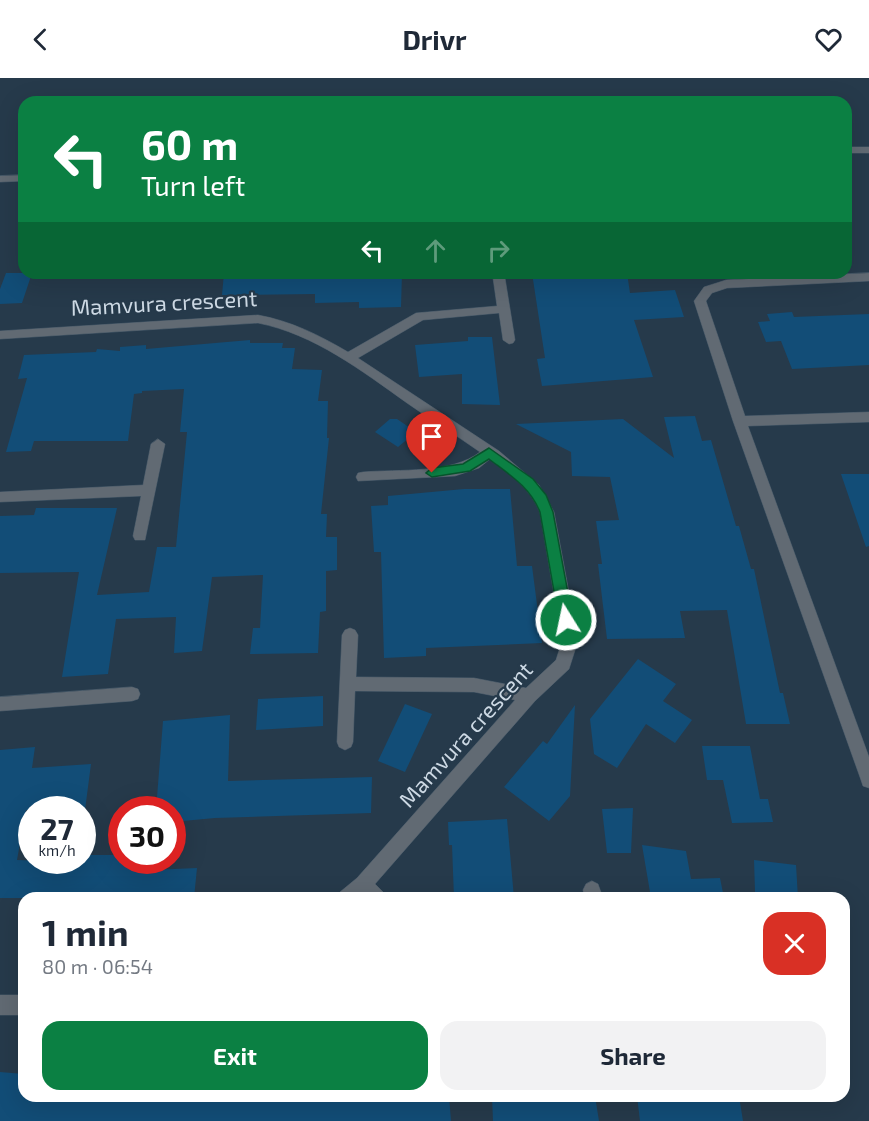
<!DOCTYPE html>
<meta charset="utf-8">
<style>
:root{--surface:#fff;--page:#f2f2f3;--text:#1f2937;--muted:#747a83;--accent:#0b8043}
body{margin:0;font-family:"Exo 2",sans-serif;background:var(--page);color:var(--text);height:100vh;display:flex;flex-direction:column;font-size:22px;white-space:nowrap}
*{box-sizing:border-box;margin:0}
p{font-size:20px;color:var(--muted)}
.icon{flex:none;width:33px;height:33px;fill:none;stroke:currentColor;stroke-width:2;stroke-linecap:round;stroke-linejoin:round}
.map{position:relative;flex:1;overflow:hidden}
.panel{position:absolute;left:18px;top:814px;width:832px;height:210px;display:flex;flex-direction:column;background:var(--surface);border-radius:18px;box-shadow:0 6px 24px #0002}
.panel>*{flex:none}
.guide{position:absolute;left:18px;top:18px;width:834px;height:183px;border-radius:18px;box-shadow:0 6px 24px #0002;background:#0b8043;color:#fff;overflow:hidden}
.speed{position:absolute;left:18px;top:718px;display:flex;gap:12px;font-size:30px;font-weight:700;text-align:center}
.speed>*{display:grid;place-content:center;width:78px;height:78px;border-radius:50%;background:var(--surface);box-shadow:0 6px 24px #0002;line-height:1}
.speed small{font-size:15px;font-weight:400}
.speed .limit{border:9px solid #d22;background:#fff;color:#111}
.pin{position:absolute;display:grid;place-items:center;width:51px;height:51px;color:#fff;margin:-62px -26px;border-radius:50% 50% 50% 0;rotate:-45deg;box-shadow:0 0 6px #0007}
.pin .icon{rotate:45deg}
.me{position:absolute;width:66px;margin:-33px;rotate:350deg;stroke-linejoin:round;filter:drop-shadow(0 0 4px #0008)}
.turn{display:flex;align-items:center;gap:21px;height:126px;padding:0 24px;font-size:27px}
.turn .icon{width:78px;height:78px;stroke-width:2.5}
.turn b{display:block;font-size:42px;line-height:51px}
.lanes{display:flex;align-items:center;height:57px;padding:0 24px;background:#0003;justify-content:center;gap:30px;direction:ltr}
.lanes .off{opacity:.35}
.round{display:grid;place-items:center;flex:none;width:63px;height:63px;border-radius:18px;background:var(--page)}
.summary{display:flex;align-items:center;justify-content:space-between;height:102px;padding:0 24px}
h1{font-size:36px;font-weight:700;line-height:45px}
.button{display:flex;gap:12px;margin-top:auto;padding:12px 24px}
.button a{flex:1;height:69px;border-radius:18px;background:var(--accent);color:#fff;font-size:24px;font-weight:700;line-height:69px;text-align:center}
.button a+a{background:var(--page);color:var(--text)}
header{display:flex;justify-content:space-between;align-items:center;height:78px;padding:0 24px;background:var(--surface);font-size:27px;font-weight:700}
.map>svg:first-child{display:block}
.building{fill:#124d77}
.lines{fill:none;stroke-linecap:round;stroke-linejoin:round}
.street-casing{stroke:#445767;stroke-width:1}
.street{fill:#616a73;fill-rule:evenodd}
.route{fill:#0b8043;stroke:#07532c;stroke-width:1.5}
.labels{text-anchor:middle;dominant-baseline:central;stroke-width:4.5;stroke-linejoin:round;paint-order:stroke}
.street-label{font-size:22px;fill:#cdd9e4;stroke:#263a4b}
</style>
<header><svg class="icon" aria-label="back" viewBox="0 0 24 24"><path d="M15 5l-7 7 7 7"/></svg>Drivr<svg class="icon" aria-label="heart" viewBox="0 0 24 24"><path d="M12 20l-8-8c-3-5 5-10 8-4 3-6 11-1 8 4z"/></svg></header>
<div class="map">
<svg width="869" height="1043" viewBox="0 0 869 1043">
<rect width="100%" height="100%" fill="#263a4b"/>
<g class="building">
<path d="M6,195h26l-10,30 -22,1v-15z"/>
<path d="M224,195h178l-1,34 -42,1v-6l-44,1v-9l-93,1z"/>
<path d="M532,195h95l3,20 45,-3 9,27 -50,3 19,57 -111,9 -5,-27 8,-1z"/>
<path d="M792,234l2,5 75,-3v51l-77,4 -11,-28 -15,1 -8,-20 12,-1 -3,-7z"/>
<path d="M468,259h24l8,68 -38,-1v-30l-43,3 -4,-32 53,-4z"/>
<path d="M250,262v3h33l-1,5h13l-3,21 30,1 -4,31h10l-1,37h2l-8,76h6l-1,23h11v33l-11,1v40l-6,1 -2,41 -68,1 3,-26h7l3,-53 -51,2 -10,74 -28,2 2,-36 -60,2 -8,55 -46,3 17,-105 -79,1v-57l34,-1 2,-7h81l-20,87 52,-3 8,-45h19l11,-115h-7l4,-43 -42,2v2l-8,1 -6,47h-94l-3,10 -25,1 21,-74 -9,1 6,-24 72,-3 1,-3 23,2v-4l26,-2v4z"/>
<path d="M695,338l7,25 9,-1 25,86h3l12,43h3l26,124h3l7,31h-44l-19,-114 -47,1 5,27 -78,1 -9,-75h4l-6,-43 23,-1 -9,-43 -38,-1 -1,-24 -55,-28 107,-5 51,39 -10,-41z"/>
<path d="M390,341h7l19,13 -18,15 -23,-15z"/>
<path d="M841,396h28v72l-3,1z"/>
<path d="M464,411h46l7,77h15l10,77 -116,5v8l-42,2 -3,-106h-7l-3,-46 17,-1v-9z"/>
<path d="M638,581l38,25 -13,17 29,19 -17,23 -29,-19 -29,44 -23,-14 -4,-35z"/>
<path d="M323,618v30l-67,4 2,-31z"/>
<path d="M405,626l27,10 -27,58 -27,-11z"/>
<path d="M575,627l-5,91 -21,25 -45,-34 39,-46 4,3z"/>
<path d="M230,637l-2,66 144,-4 -1,36 -156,5 -43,4v-12h-16l7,-89z"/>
<path d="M702,668h48l10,53h8l5,23 -41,1 -9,-43h-16z"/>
<path d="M35,669l-3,21 59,-4 -6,46h-59l-9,50 65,2v-7h40v6h32l-2,9 45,-2 -3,30h-194v-148z"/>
<path d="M633,730l-2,45h-24l-5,-44z"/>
<path d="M507,741l7,79h-60l-2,-53h-3l-1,-23z"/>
<path d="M642,767l44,6 5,28 29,-1 4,20h-73z"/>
<path d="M754,782l42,5 2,33 -43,-6z"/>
<path d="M0,994l24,2v22h425l2,25h-451z"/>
<path d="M492,1018h103l4,25h-106z"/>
<path d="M637,1018h102l4,25h-103z"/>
</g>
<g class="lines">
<defs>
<g id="street">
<rect x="846" y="69" width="23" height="6"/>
<path d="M24,97v6l-24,1v-6z"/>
<path d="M869,195v8l-142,7 -15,5 -6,8 39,115 124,-4v10l-121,4 121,331v31l-6,-2 -2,-6 -128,-359 -39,-120 10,-14 22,-7z"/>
<path d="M499,196l6,4 10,62 -2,3 -4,1 -6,-4 -4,-27 -76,7 -65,38 141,93 40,34 15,27 24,129 -9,28 -34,32 -160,183 8,8 3,6h-21l-3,-2 -2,2h-23l3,-6 17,-14 158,-178 -41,-8 -119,-1 -2,51 -2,5 -6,3 -6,-3 -2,-5 5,-107 3,-5 5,-2 5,2 3,5 -2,42 118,1 52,10 30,-28 6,-19 -22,-129c-10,-24 -30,-38 -50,-53l-11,9 -24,8 -97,5 -2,-4 2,-4 5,-1c36,-3 89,2 117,-20 -24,-17 -49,-32 -73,-49 -45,-32 -93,-69 -149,-80l-258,16v-8l258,-16c33,6 61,20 90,37l68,-39 81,-7 -4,-28z"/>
<path d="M158,361l7,5 -20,96h-10l-2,-4 8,-40 -141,6v-10l143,-7 8,-41z"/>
<path d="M132,609l6,2 2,5 -2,5 -6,2 -132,10v-14z"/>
<path d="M592,803l6,3 5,14h-18l-2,-8 3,-6z"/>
<rect x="0" y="917" width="24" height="20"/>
</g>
</defs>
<use href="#street" class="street-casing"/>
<use href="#street" class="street"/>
</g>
<path class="route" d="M489,370l44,31 13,16 7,17 20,108 -2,4h-10l-2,-4 -19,-108c-10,-25 -30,-37 -51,-53l-19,12 -38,6 -6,-4 6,-5 31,-4z"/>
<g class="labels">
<g class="street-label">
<text transform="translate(164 224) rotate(-3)">Mamvura crescent</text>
<text transform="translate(465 656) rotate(-48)">Mamvura crescent</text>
</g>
</g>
</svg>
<div class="speed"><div>27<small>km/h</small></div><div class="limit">30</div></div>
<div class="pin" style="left:432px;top:395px;background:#d93025"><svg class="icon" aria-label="arrive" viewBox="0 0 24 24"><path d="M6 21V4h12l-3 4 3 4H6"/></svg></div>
<svg class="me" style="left:566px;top:542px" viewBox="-20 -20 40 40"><circle r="17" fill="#0b8043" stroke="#fff" stroke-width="3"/><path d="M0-11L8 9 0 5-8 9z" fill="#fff"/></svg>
<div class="guide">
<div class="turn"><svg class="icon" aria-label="left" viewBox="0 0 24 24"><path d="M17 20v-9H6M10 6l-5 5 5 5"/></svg><div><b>60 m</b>Turn left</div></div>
<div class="lanes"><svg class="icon" aria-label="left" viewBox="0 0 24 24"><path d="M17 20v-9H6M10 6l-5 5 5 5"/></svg><svg class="icon off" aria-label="ahead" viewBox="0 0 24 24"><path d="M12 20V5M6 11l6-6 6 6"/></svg><svg class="icon off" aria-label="right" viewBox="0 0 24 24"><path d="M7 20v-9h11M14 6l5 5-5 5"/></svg></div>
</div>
<section class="panel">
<div class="summary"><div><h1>1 min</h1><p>80 m · 06:54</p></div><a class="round" style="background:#d93025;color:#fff"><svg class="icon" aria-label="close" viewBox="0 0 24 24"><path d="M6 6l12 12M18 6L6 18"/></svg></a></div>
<div class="button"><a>Exit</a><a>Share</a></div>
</section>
</div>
